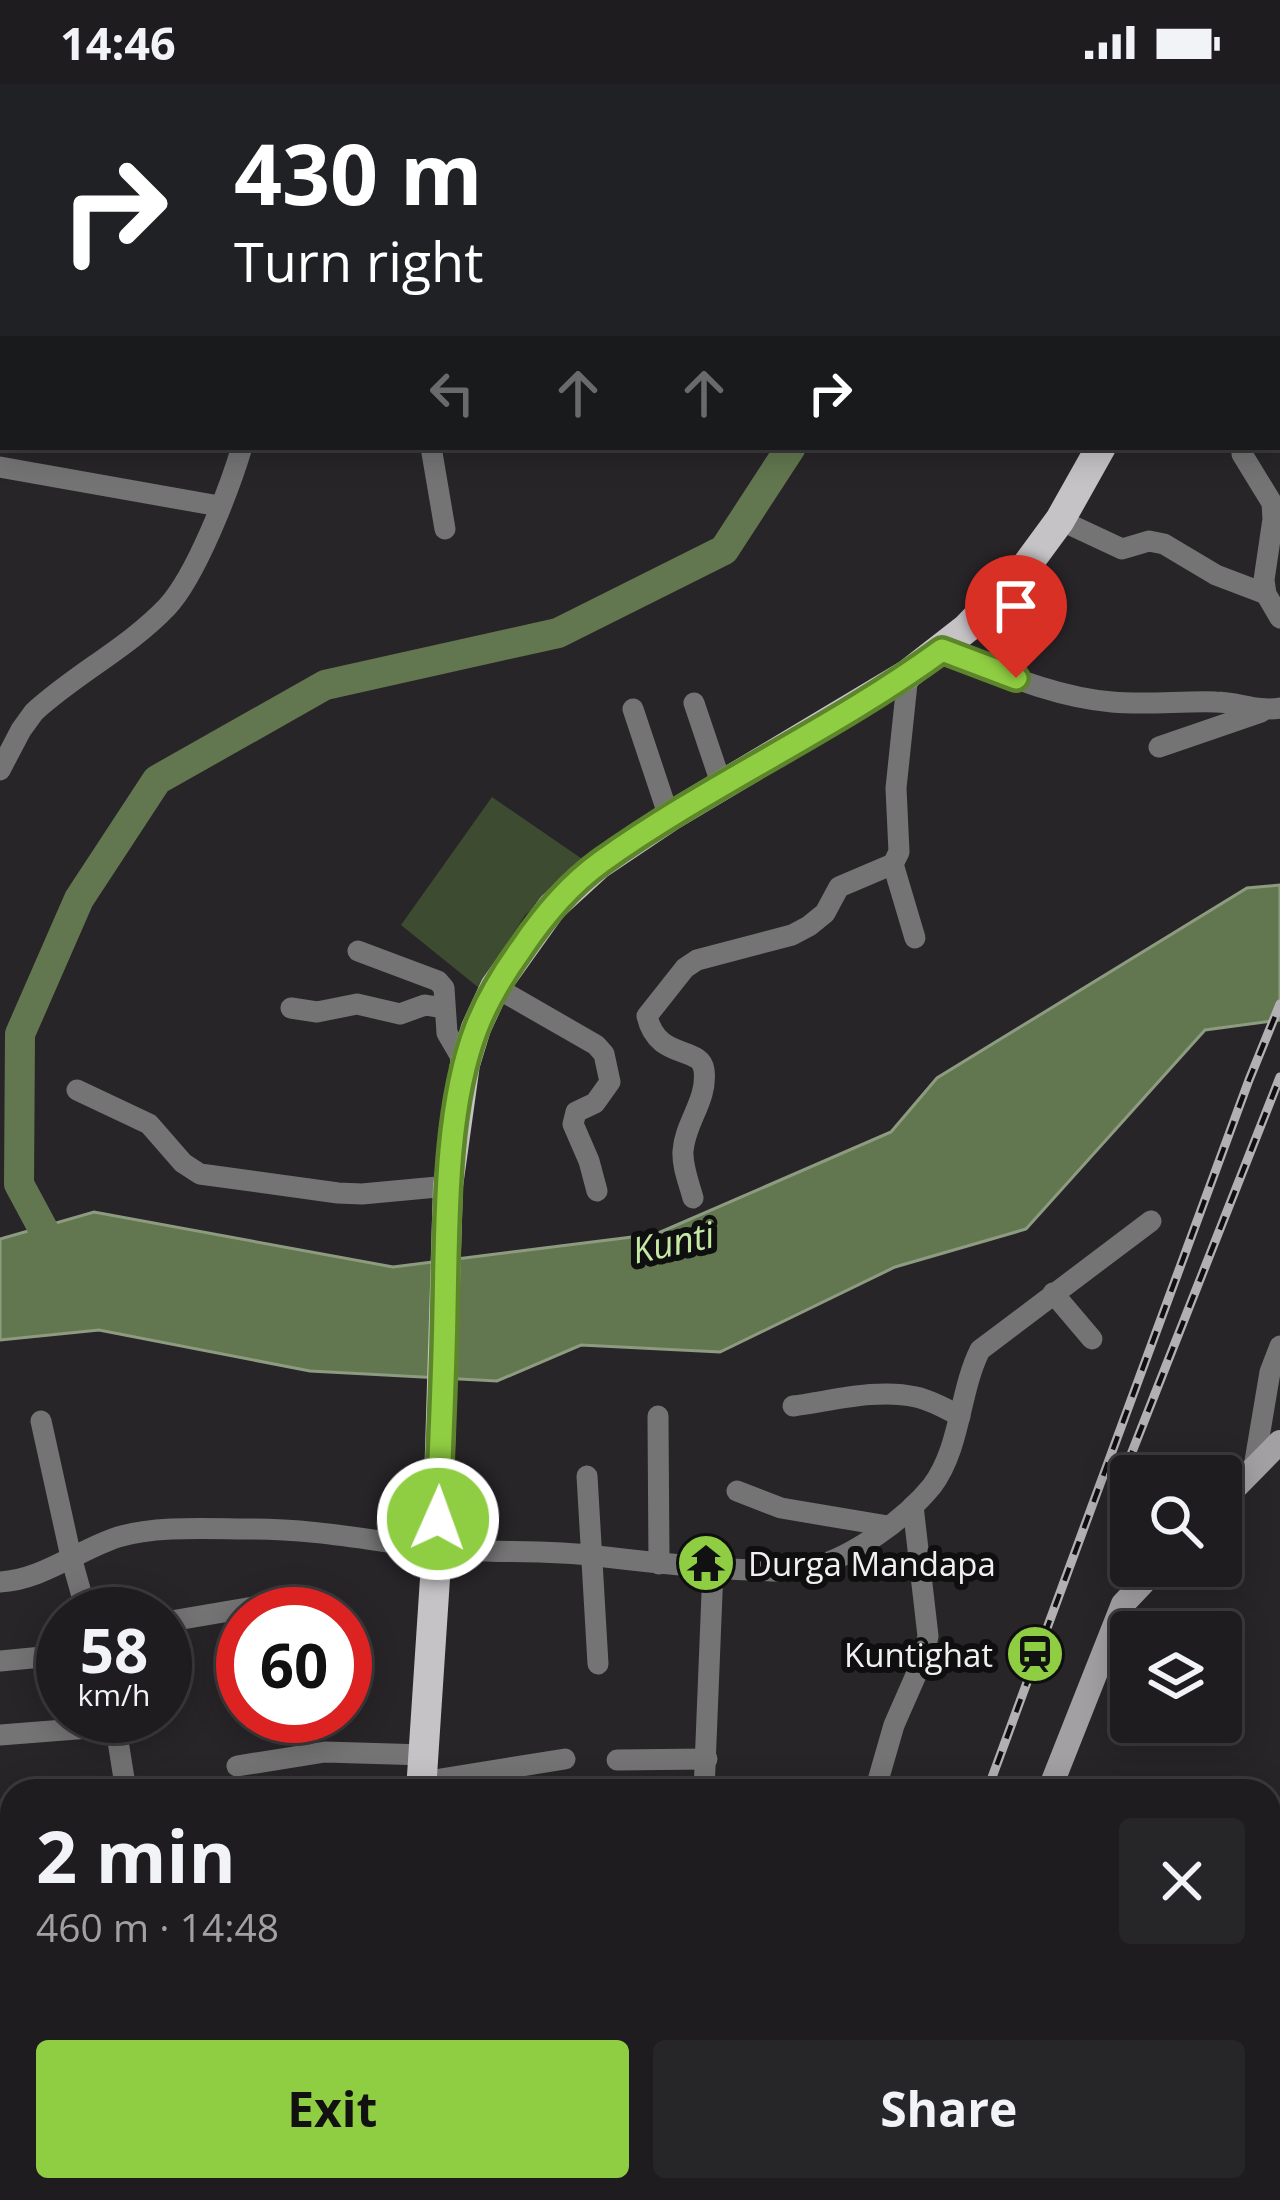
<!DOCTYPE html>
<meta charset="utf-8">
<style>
:root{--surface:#1e1c1e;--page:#262527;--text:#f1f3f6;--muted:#a1a1a4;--line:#3c3a3c;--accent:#8fcd42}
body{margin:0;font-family:"Open Sans",sans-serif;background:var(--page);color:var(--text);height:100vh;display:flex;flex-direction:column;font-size:45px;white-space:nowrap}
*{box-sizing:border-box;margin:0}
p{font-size:39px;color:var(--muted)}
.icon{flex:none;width:66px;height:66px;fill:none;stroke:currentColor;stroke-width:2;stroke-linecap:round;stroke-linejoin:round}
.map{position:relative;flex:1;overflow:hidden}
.panel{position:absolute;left:0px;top:1695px;width:1281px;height:423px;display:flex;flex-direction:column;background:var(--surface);border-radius:36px 36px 0 0;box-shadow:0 6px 30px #0003,0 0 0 3px var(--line)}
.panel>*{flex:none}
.banner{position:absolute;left:0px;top:0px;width:1281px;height:366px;box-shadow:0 6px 30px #0003,0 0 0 3px var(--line);background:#202124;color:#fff;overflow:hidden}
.buttons{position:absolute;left:1110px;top:1371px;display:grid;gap:24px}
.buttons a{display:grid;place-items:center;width:132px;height:132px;border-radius:12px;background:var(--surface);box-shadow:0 6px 30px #0003,0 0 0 3px var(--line);font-size:60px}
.speed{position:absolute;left:36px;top:1503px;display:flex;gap:24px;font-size:60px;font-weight:700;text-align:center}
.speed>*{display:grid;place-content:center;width:156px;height:156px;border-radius:50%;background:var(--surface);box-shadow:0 6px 30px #0003,0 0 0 3px var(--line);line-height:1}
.speed small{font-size:30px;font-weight:400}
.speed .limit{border:18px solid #d22;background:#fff;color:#111}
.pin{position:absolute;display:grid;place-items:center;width:102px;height:102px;color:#fff;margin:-123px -51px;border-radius:50% 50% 50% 0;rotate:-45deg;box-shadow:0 0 12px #0007}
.pin .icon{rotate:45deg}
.me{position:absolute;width:132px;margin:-66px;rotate:2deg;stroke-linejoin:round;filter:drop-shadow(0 0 9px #0008)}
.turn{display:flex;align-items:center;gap:42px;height:252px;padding:0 36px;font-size:54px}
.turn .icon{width:156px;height:156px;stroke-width:2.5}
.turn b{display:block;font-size:84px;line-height:102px}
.lanes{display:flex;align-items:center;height:114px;padding:0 36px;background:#0003;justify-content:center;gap:60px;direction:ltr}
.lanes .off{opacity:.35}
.round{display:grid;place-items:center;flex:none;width:126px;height:126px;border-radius:12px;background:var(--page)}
.headline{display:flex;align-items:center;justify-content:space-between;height:204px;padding:0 36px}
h1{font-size:72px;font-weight:700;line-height:90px}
.button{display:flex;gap:24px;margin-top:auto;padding:24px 36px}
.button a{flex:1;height:138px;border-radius:12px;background:var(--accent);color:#111;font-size:48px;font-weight:700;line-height:138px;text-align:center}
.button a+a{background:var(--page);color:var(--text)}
.status{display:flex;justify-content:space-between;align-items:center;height:84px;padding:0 60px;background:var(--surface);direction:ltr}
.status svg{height:33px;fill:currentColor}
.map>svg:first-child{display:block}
.green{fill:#3d4b30}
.water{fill:#62774f;stroke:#8d9b80;stroke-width:3}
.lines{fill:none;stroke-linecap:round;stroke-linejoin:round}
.river{stroke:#62774f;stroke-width:30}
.lane{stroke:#757475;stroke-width:10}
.street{stroke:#757475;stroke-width:21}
.secondary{stroke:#a2a0a3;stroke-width:24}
.primary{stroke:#c5c3c6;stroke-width:30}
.rail-casing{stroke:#b3b0b3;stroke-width:9}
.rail{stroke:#100f10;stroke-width:4.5;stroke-dasharray:14;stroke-linecap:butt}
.route-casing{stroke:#5d852b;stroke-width:30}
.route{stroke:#8fcd42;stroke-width:21}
.labels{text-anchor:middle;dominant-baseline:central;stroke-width:12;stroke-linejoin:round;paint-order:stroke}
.poi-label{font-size:33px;fill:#f1eff1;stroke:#100f10;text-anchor:start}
.water-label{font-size:36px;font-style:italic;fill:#c5e8a5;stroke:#100f10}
</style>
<div class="status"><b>14:46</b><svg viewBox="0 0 49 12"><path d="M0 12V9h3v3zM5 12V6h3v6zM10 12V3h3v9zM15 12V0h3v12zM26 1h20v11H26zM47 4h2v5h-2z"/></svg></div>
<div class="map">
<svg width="1280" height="2116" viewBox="0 0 1280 2116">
<rect width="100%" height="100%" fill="#282528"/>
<path class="green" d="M492,713l96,66 -63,52 -46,73 -78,-63z"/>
<path class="water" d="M1280,801v135l-75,10 -179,199 -131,38 -175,85 -139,-7 -84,36 -187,-10 -211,-41 -99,10v-101l94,-27 299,55 263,-33 235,-102 46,-54 310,-190z"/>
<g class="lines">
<g class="river">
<path d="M841,0l1,3"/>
<path d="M63,1172l-7,-3 -37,-69 1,-150 59,-135 78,-119 168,-95 233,-52 166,-83 67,-103"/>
</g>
<path class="lane" d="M1105,2116c15,-10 31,-4 49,0"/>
<g class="street">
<path d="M87,0v3"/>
<path d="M1135,0l1,3"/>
<path d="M294,3l1,-3"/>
<path d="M1278,41h2"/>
<path d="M0,208l3,1"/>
<path d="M431,363l14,82"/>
<path d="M1242,370l30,49 1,16 -9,61 2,14 14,24"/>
<path d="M0,383l219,39"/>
<path d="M1060,436l62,29 27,-8 15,3 52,31 50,19"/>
<path d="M942,566c55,21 110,47 170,52 34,3 69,-1 104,0 22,0 41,10 64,6"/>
<path d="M694,619l28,83"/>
<path d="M633,625l36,108"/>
<path d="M1159,663l102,-35"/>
<path d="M0,686l21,-40 13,-18c41,-38 94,-64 133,-105 29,-31 62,-117 75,-160"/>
<path d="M893,780l22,74"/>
<path d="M358,867l80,30 6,7 3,45 18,31"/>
<path d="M495,903l101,58 8,9 6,28 -15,21 -19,9 -3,12 16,37 8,30"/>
<path d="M291,924l26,4 40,-8 43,10 25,-9 19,3"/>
<path d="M77,1006l72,34 34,39 17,11 138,19 24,1 86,-8"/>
<path d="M693,1114c-4,-15 -11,-32 -10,-47 2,-29 25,-51 21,-81 -3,-25 -47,-9 -57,-54l38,-48 12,-8 95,-25 17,-9 16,-13 14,-26 54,-23 6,-12 -3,-64 12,-114"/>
<path d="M1053,1209l39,46"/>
<path d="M793,1322c39,-5 84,-18 123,-9 15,3 30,12 44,19"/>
<path d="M658,1332l1,148"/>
<path d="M41,1337l30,136 16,57"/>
<path d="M1254,1383l16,-95 10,-26"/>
<path d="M587,1392l11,188"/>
<path d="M737,1407l44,17 107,18"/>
<path d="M0,1498c42,-2 78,-32 118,-45 39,-12 94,-8 135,-8 61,0 120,12 181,19 54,6 109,1 163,8 51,6 101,12 153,14 21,1 43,3 63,-3 40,-10 93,-49 119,-81 29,-39 27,-94 48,-136l171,-129"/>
<path d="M165,1538l88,-15"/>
<path d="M0,1577l63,-6"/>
<path d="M114,1632l12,75"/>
<path d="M0,1651l115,-9"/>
<path d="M617,1676l90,-1"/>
<path d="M237,1682l88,-14 100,3"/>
<path d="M422,1698l143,-23"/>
<path d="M704,1707l9,-222"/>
<path d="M875,1707l19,-66 29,-66 5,-23 -15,-130"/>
<path d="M0,1729h12"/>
<path d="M353,2106l19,8 74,1"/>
<path d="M576,2116v-10"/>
</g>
<g class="secondary">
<path d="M1221,1418l59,-60"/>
<path d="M1049,1707l74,-187 36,-38"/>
<path d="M889,2116l4,-10"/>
</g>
<g class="primary">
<path d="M1278,16l2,-4"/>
<path d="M421,1707l16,-243 11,-362 17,-122 11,-36 19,-41 57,-80 47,-43 70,-47 239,-143 59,-46 57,-59 36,-49 41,-73"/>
<path d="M195,2116l6,-10"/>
</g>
<defs>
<g id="rail">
<path d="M1117,1406l163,-413"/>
<path d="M987,1707l262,-711 31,-76"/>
<path d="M827,2116l4,-10"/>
</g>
</defs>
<use href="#rail" class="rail-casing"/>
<use href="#rail" class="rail"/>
</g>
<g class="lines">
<defs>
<path id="route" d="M438,1435c2,-70 6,-140 7,-210 2,-86 0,-199 31,-280 11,-29 27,-55 45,-80 22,-33 47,-63 80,-87 109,-78 233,-133 341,-212l74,28"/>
</defs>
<use href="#route" class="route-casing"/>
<use href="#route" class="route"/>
</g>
<defs>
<symbol id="temple-disc" viewBox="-11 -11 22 22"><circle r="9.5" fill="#8fcd42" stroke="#100f10"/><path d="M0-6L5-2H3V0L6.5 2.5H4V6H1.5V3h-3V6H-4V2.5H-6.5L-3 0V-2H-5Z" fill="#111"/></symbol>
<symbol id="station-disc" viewBox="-11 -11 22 22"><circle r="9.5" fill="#8fcd42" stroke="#100f10"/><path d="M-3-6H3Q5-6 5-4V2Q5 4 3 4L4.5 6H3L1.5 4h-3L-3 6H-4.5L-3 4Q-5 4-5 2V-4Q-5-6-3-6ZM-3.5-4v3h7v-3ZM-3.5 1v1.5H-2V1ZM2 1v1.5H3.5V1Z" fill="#111"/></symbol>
</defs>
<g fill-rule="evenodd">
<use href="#temple-disc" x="673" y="1446" width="66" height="66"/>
<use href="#station-disc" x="1002" y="1537" width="66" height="66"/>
</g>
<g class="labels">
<g class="poi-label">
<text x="748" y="1479">Durga Mandapa</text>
<text x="993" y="1570" text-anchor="end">Kuntighat</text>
</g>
<g class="water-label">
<text transform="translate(673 1158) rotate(-12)">Kunti</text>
</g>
</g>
</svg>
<div class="buttons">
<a><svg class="icon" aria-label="search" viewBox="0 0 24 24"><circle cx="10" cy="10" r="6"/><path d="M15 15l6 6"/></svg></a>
<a><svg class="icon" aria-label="layers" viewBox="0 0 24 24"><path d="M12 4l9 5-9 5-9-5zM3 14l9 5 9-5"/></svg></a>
</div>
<div class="speed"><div>58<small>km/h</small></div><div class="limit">60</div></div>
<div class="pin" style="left:1016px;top:594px;background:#d93025"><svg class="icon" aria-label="arrive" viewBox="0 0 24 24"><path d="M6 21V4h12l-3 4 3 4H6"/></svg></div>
<svg class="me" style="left:438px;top:1435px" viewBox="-20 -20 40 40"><circle r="17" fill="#8fcd42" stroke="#fff" stroke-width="3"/><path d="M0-11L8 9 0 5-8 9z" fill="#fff"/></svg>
<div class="banner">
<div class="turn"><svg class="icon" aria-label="right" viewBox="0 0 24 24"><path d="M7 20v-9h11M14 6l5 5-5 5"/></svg><div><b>430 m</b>Turn right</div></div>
<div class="lanes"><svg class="icon off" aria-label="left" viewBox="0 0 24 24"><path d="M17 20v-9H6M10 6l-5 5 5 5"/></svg><svg class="icon off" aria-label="ahead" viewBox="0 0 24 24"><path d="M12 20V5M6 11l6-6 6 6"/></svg><svg class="icon off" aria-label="ahead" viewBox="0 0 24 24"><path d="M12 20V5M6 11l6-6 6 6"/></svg><svg class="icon" aria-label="right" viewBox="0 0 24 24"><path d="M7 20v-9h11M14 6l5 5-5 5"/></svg></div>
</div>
<section class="panel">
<div class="headline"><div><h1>2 min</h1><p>460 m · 14:48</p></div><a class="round"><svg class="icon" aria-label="close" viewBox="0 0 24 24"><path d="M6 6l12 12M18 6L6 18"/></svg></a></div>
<div class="button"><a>Exit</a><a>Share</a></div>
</section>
</div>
